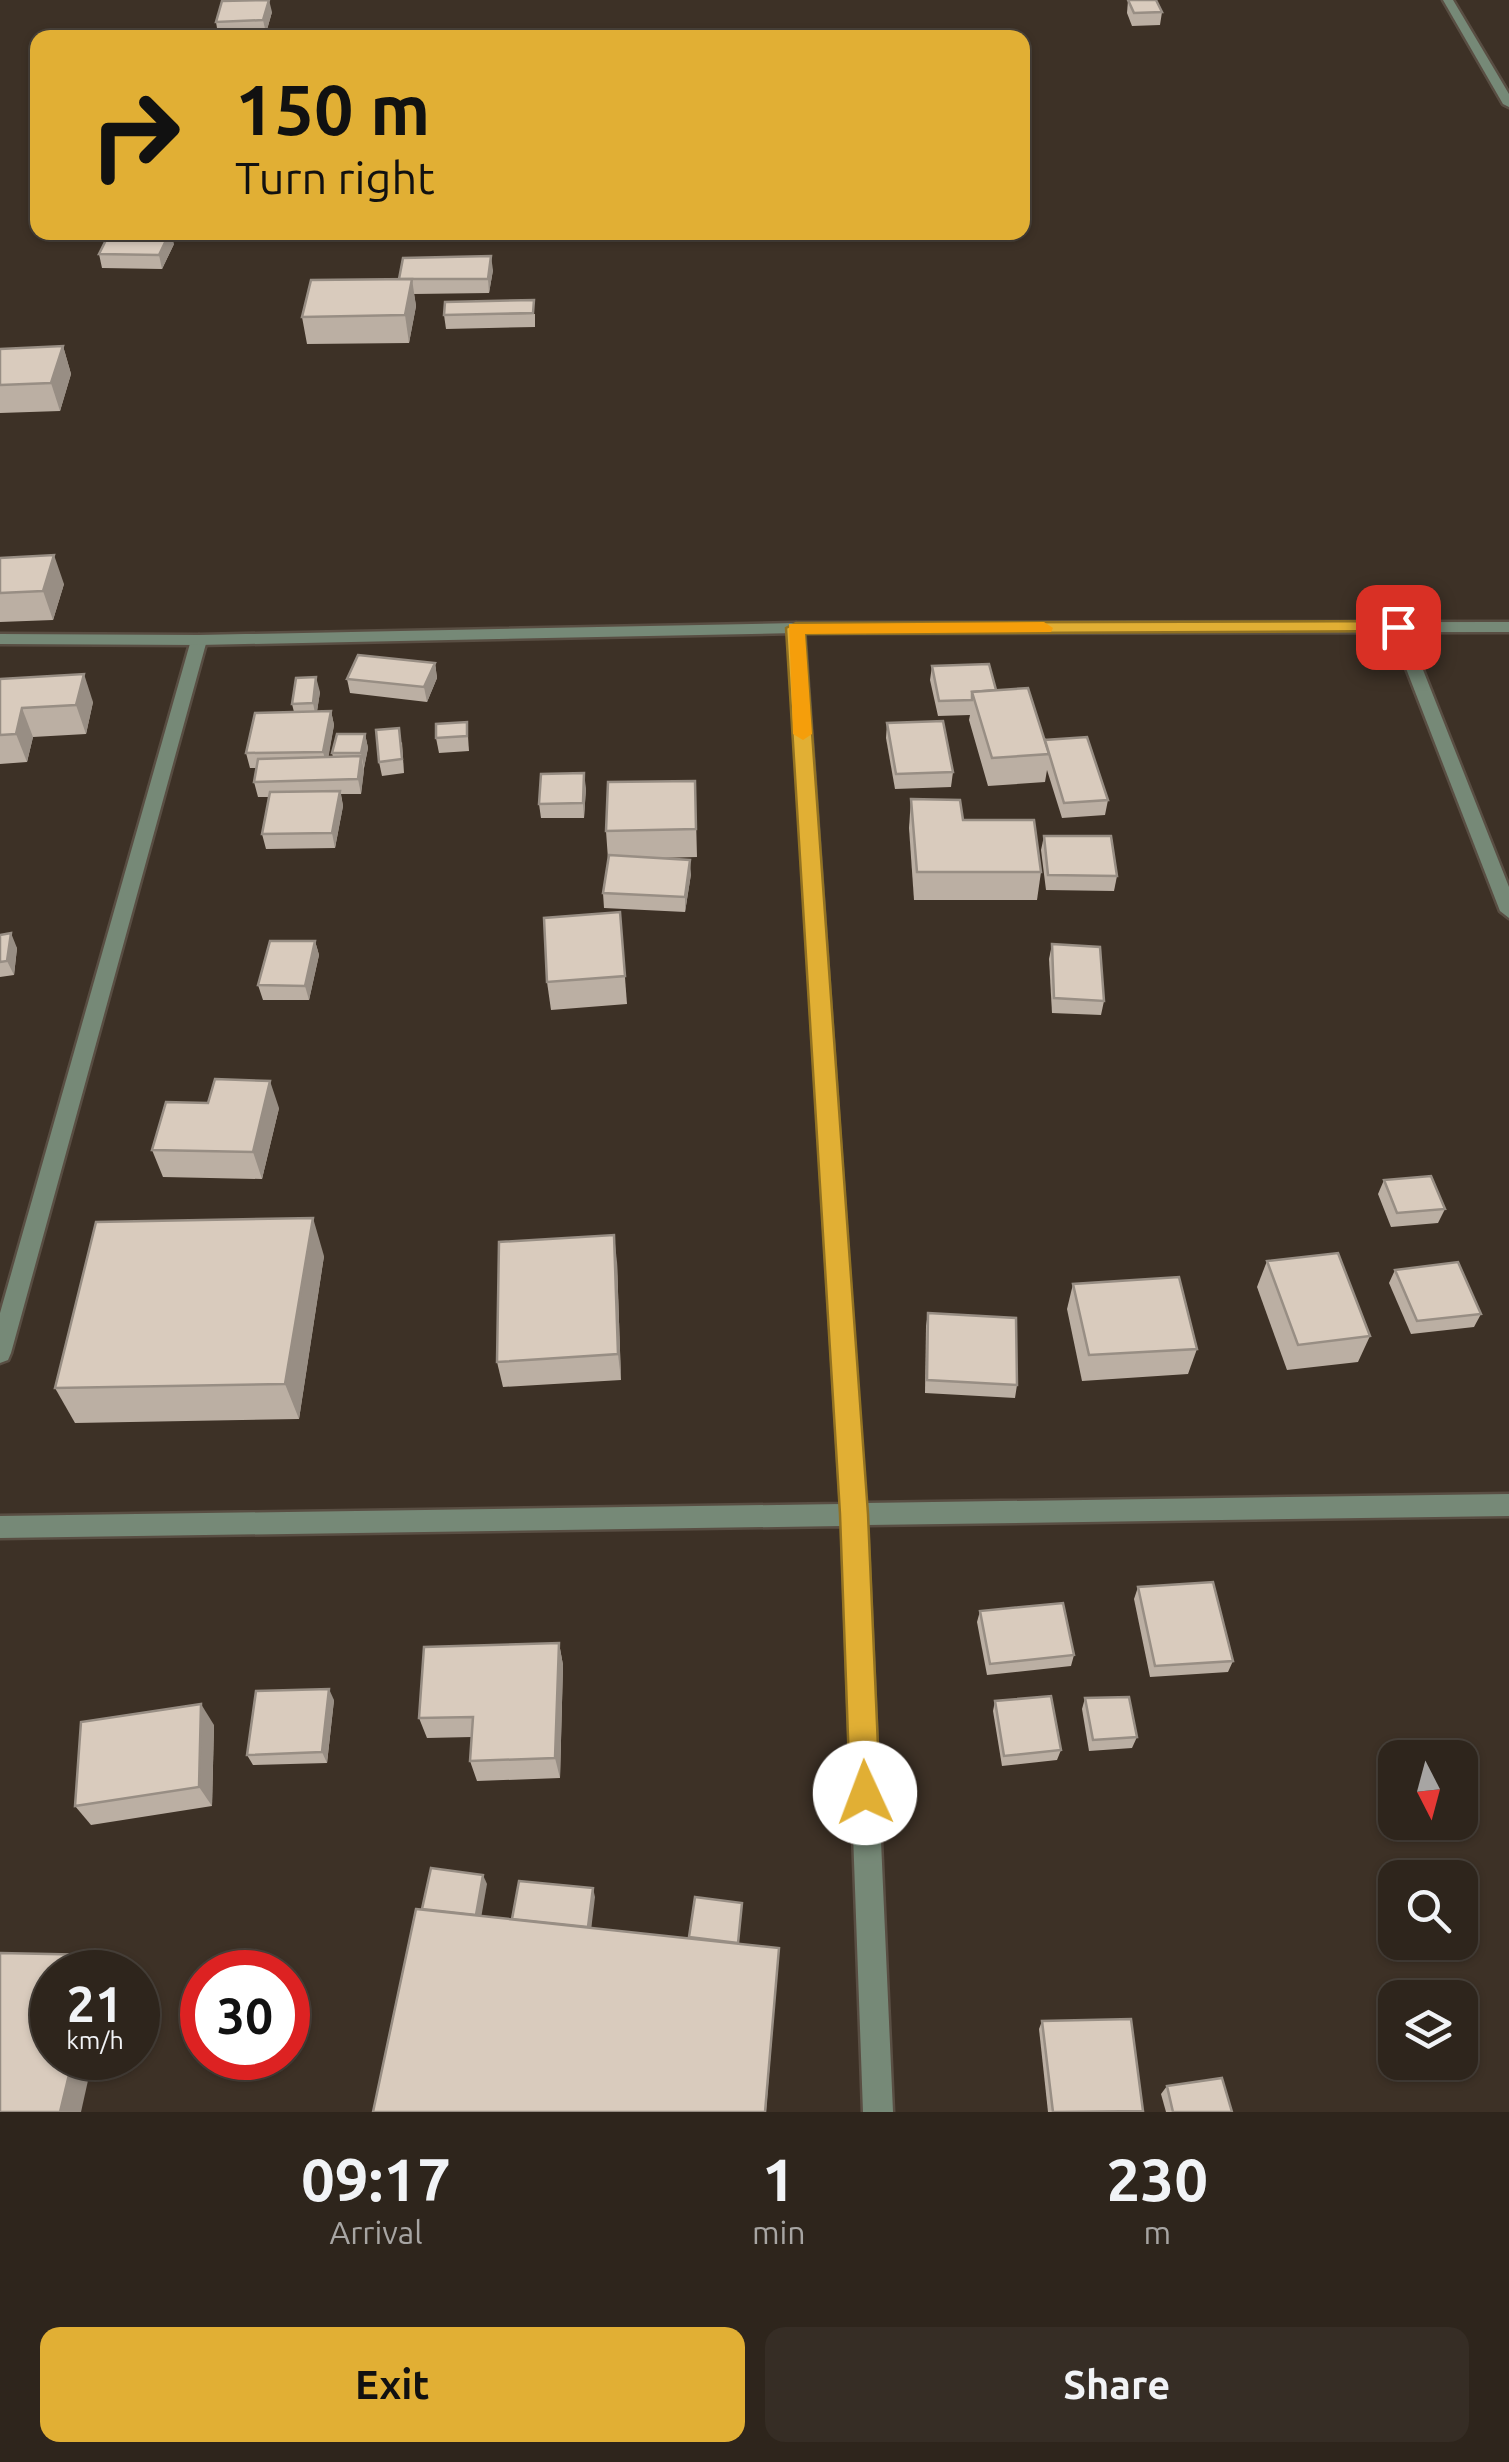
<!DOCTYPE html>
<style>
:root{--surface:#2e251c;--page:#362d25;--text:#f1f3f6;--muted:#a7a5a3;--line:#49423b;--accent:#e1af34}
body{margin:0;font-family:Ubuntu,sans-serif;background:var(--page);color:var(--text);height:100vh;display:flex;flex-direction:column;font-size:38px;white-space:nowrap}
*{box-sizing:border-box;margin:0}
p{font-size:32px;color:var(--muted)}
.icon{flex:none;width:55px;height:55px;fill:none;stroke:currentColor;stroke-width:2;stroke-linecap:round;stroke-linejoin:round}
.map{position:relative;height:2112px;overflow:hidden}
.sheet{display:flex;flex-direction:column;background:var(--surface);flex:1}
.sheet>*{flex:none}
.guide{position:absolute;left:30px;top:30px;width:1000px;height:210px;border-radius:20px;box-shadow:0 2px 8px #0004,0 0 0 2px var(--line);background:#e1af34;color:#111;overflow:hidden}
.needle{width:65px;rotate:174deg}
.tools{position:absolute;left:1378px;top:1740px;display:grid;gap:20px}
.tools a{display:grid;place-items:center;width:100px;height:100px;border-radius:20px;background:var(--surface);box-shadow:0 2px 8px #0004,0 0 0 2px var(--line);font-size:50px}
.speed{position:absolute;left:30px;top:1950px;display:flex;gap:20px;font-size:50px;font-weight:700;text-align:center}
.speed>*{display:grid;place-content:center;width:130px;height:130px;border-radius:50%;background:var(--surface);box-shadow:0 2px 8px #0004,0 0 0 2px var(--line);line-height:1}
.speed small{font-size:25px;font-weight:400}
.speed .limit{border:15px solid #d22;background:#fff;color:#111}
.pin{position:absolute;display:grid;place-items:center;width:85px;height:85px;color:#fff;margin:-42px;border-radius:20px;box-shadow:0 5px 15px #0006}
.me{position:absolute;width:110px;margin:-55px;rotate:358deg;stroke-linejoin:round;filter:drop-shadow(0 0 8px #0008)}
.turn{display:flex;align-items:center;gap:35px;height:210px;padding:0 40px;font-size:45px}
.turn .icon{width:130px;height:130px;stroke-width:2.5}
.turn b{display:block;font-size:70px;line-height:85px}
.eta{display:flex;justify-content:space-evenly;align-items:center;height:170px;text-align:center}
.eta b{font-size:60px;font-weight:700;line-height:70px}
.cta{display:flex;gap:20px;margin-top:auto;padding:20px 40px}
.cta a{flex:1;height:115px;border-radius:20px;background:var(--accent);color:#111;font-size:40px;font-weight:700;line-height:115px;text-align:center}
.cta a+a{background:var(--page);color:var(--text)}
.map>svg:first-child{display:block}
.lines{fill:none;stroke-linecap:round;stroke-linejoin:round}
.minor-casing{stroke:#594e43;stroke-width:5}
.tertiary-casing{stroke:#594e43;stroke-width:5}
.minor{fill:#768977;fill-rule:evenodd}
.tertiary{fill:#768977;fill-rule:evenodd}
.wall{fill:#bbafa3}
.shaded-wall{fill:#988e84}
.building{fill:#d9cbbd;stroke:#988e84;stroke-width:2.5}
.route{fill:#e1af34;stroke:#927222;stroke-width:2.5}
.slow{fill:#f59e0b}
</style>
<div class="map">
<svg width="1509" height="2112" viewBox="0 0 1509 2112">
<rect width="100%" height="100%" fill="#3d3126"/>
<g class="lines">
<defs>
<g id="minor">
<path d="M1443,0h10l56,94v13l-6,-3z"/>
<path d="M1398,622l8,5 103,260v31l-9,-7 -110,-284z"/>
<path d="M796,623l8,5 61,875 644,-9v22l-642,9 26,587h-30l-21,-586 -842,12v-22l841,-12 -53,-876z"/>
<path d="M199,635l8,5 -196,713 -3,7 -8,3v-50l191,-673z"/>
</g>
<path id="tertiary" d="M1509,622v10l-713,1 -597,12 -199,-1v-10l199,1 597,-12z"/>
</defs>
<use href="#minor" class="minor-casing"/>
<use href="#tertiary" class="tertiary-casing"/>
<use href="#minor" class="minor"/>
<use href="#tertiary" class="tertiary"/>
</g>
<g class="wall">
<path d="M1128,0l34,12 -2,13 -28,1 -5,-13z"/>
<path d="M272,12l-6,21 -48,1 -2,-12z"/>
<path d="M174,244l-12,25 -60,-1 -3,-14z"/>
<path d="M493,270l-4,23 -75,1 2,12 -7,37 -102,1 -5,-27 97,-38z"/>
<path d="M535,314v13l-89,2 -2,-14z"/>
<path d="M63,346l8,28 -11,37 -60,2v-64z"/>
<path d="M0,558l64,26 -11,36 -53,2z"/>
<path d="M435,663l2,15 -10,24 -77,-9 -3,-14z"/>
<path d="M932,666l64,24 112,110 -3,15 -43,3 -15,-48 -2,12 -57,4 -19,-66 1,-5 -32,1 -8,-36z"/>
<path d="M0,679l93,23 -7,32 -53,3 -6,25 -27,2z"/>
<path d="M320,692l-3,19h14l3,14 -6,32h5l-1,-4 33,-19 3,14 -4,20 -3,26h-20l2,12 -8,42 -69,1 -4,-15 7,-37h-11l-4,-15 3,-14h-7l-4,-15 48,-41 -2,-8z"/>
<path d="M467,722l2,29 -30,2 -3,-15z"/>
<path d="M887,723l66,49 -2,15 -56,2 -9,-51z"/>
<path d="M402,742l2,31 -22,3 -3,-14z"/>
<path d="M695,781l2,76 -37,1 31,16 -6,38 -81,-4 -1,-15 5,-34 -2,-28z"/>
<path d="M586,788l-2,30h-43l-2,-14z"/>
<path d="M911,799l130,73 -4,28h-123l-5,-72z"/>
<path d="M1044,836l73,40 -3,15 -68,-1 -5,-40z"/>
<path d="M620,912l7,92 -76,6 -4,-28z"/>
<path d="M0,935l17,13 -3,27 -14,2z"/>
<path d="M315,941l4,14 -10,45h-46l-5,-15z"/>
<path d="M1052,944l52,57 -3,14 -49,-2 -3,-54z"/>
<path d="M279,1108l-17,71 -99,-2 -11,-27z"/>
<path d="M1384,1180l61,29 -7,14 -47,4 -13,-33z"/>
<path d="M324,1256l-25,163 -224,4 -20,-35z"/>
<path d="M1267,1261l103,75 -12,26 -71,8 -30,-83z"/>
<path d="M617,1262l4,118 -118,7 -6,-25z"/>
<path d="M1395,1270l86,44 -7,13 -63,7 -22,-51z"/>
<path d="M1073,1284l124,65 -9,25 -106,7 -15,-72z"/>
<path d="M928,1313l89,72 -2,13 -90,-5 1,-67z"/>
<path d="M1138,1587l95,74 -5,11 -78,5 -16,-78z"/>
<path d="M980,1611l94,44 -3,11 -84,9 -10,-53z"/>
<path d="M559,1643l4,22 -3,113 -83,3 -7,-20 2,-24 -45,1 -8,-20z"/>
<path d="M1085,1698l52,39 -5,11 -43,3 -7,-42z"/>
<path d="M334,1700l-7,63 -74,2 -6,-10z"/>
<path d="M995,1701l66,49 -4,10 -55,6 -9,-55z"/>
<path d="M214,1725l-2,81 -121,19 -16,-19z"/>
<path d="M1042,2021l100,91h-94l-9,-83z"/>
<path d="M1167,2086l65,26h-66l-5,-18z"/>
</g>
<g class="shaded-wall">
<path d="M269,0l3,12 -6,21 -3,-13z"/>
<path d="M170,232h1l3,12 -12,25 -3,-14z"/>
<path d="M491,256l2,14 -4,23 -1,-14z"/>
<path d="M412,279l4,27 -7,37 -4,-28z"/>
<path d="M63,346l8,28 -11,37 -9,-28z"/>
<path d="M54,555l10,29 -11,36 -10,-29z"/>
<path d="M435,663l2,15 -10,24 -3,-15z"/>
<path d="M84,674l9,28 -7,32 -10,-29z"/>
<path d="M316,677l4,15 -4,26 -3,-15z"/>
<path d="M22,708l11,29 -6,25 -11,-28z"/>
<path d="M331,711l3,14 -7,41 -4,-14z"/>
<path d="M365,734l3,14 -4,20 -3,-15z"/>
<path d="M361,756l3,15 -3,23 -3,-15z"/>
<path d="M584,773l2,15 -2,30 -1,-15z"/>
<path d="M340,791l3,15 -8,42 -3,-15z"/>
<path d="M690,860l1,14 -6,38v-15z"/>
<path d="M11,933l6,15 -3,27 -7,-14z"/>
<path d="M315,941l4,14 -10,45 -4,-14z"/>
<path d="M270,1081l9,27 -17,71 -9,-27z"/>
<path d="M313,1218l11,38 -25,163 -14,-35z"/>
<path d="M614,1235l3,27 4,118 -3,-26z"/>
<path d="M559,1643l4,22 -3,113 -5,-20z"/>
<path d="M329,1689l5,11 -7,63 -5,-11z"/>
<path d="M201,1704l13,21 -2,81 -13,-19z"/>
<path d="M483,1875l4,9 -7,40 -4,-9z"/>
<path d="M593,1888l2,9 -5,42 -2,-9z"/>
<path d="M779,1948l-13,164h-1z"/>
<path d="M97,1955l16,16v1h-20z"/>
<path d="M73,2058h20l-12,54h-21z"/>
</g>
<g class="building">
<path d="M269,0l-6,20 -47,2 6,-21z"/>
<path d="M1128,0h28l6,12 -28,1z"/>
<path d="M110,232h60l-11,23 -60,-1z"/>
<path d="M491,256l-3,23h-89l4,-21z"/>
<path d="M412,279l-7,36 -103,2 9,-37z"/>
<path d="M534,300l-1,13 -89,2 1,-13z"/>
<path d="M63,346l-12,37 -51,2v-36z"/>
<path d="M54,555l-11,36 -43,2v-35z"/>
<path d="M358,655l77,8 -11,24 -77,-8z"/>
<path d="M989,664l7,26 -24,2v8l-33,1 -7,-35z"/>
<path d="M84,674l-8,31 -54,3 -6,26 -16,1v-56z"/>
<path d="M316,677l-3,26 -21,1 4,-26z"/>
<path d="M1028,688l21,66 -57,4 -20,-66z"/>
<path d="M331,711l-8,41 -77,1 9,-40z"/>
<path d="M943,721l10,51 -57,2 -9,-51z"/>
<path d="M467,722v14l-31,2v-14z"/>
<path d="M399,728l3,31 -23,3 -3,-32z"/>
<path d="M337,734h28l-4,19h-29z"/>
<path d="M1087,737l21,63 -44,3 -19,-63z"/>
<path d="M361,756l-3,23 -104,3 4,-23z"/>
<path d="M584,773l-1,30 -44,1 2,-30z"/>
<path d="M695,781l1,48 -90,2 2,-49z"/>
<path d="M340,791l-8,42 -70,1 8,-42z"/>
<path d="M911,799l49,1 3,20h71l7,52h-124z"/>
<path d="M1044,836h67l6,40 -69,-1z"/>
<path d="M609,855l81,5 -5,37 -82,-4z"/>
<path d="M620,912l5,64 -78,6 -3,-64z"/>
<path d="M11,933l-4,28 -7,1v-27z"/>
<path d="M270,941h45l-10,45 -47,-1z"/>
<path d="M1052,944l48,3 4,54 -50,-3z"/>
<path d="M215,1079l55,2 -17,71 -101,-2 14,-48 42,1z"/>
<path d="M1431,1176l14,33 -48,4 -13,-33z"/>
<path d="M313,1218l-28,166 -230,4 41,-166z"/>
<path d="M614,1235l4,119 -121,8 2,-120z"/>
<path d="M1338,1253l32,83 -72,9 -31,-84z"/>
<path d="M1458,1262l23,52 -64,7 -22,-51z"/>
<path d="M1179,1277l18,72 -108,6 -16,-71z"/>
<path d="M928,1313l88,5 1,67 -90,-5z"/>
<path d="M1213,1582l20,79 -78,5 -17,-79z"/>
<path d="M1063,1603l11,52 -84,9 -10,-53z"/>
<path d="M559,1643l-4,115 -85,3 3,-44 -54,1 5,-71z"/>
<path d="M329,1689l-7,63 -75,3 9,-64z"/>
<path d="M1051,1696l10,54 -57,6 -9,-55z"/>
<path d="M1129,1697l8,40 -44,3 -8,-42z"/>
<path d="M201,1704l-2,83 -124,19 6,-84z"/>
<path d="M431,1868l52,7 -7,40 -54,-6z"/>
<path d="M519,1881l74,7 -5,39 -76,-8z"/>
<path d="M695,1897l47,6 -4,40 -49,-6z"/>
<path d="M416,1909l363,39 -14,164h-392z"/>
<path d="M0,1953l97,2 -4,17h-41v86h21l-13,54h-60z"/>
<path d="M1131,2019l12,92 -90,1 -11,-91z"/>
<path d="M1222,2078l10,34h-59l-6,-26z"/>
</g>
<path class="route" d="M1398,621l7,2v8l-600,3 63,880 12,279 -4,11 -11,4 -10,-4 -5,-11 -10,-279 -54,-886 10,-5z"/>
<path class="slow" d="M1044,622l9,6 -2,4 -246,2 7,100 -9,6 -10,-6 -4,-110z"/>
</svg>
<div class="tools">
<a><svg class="needle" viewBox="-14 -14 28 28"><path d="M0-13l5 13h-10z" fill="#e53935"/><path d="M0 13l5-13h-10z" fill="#a7a5a3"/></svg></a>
<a><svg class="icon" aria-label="search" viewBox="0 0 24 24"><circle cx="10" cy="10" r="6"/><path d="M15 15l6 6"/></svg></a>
<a><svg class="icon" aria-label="layers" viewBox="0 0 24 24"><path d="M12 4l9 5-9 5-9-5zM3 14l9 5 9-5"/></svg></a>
</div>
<div class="speed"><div>21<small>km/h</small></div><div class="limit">30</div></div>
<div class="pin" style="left:1398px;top:627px;background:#d93025"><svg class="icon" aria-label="arrive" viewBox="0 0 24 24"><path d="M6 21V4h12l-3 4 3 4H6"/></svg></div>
<svg class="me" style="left:865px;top:1793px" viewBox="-20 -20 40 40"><circle r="19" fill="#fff"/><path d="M0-13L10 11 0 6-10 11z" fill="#e1af34"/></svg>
<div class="guide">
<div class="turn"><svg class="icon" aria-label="right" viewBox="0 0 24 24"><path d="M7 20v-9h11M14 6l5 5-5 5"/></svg><div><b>150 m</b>Turn right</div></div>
</div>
</div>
<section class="sheet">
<div class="eta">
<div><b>09:17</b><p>Arrival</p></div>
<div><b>1</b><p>min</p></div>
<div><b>230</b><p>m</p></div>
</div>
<div class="cta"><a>Exit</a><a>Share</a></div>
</section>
